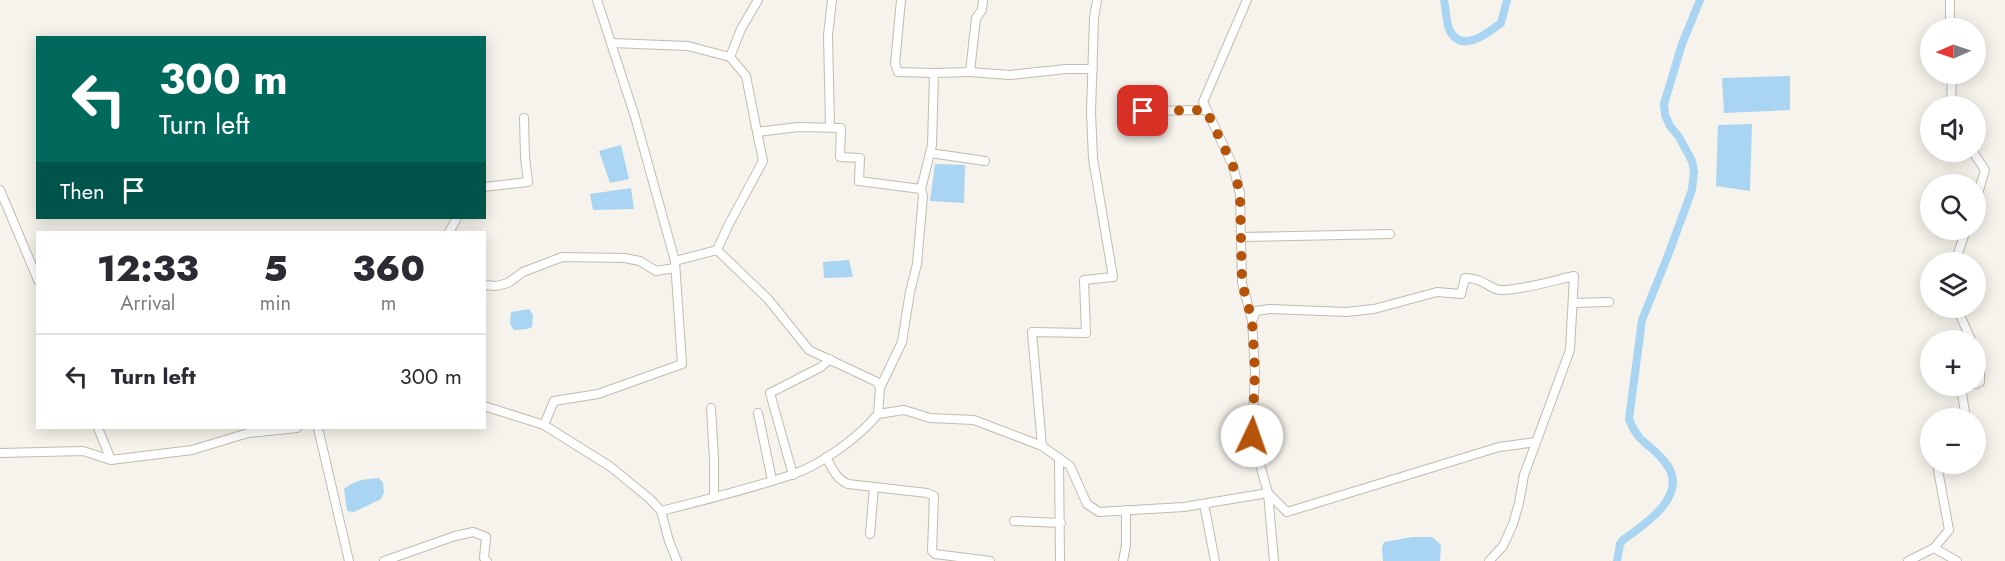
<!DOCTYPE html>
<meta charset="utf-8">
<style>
:root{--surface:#fff;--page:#f7f7f7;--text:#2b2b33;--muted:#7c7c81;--line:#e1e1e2}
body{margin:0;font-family:Jost,sans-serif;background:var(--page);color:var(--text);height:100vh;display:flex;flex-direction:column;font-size:22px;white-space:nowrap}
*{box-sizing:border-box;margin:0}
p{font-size:20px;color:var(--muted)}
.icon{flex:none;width:33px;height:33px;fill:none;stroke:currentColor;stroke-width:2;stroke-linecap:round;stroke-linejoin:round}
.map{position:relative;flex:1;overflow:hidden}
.drawer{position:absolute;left:36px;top:231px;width:450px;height:198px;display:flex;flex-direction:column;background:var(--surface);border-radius:0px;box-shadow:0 3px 15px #0003}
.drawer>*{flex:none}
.banner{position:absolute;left:36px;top:36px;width:450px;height:183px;border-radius:0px;box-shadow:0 3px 15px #0003;background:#00695c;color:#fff;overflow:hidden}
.needle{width:39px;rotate:268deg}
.tools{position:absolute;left:1920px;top:18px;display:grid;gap:12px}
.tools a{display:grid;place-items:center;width:66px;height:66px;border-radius:50%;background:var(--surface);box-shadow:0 3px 15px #0003;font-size:30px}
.pin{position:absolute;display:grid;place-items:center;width:51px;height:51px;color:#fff;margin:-26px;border-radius:12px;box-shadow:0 3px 9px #0006}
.me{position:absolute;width:66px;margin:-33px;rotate:3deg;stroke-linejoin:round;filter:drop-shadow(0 0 4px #0008)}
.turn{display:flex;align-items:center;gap:21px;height:126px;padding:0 24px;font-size:27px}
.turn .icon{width:78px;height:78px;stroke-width:2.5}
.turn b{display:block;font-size:42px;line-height:51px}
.then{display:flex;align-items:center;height:57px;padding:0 24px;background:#0003;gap:12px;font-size:22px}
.eta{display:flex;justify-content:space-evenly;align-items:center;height:102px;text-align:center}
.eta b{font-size:36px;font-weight:800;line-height:42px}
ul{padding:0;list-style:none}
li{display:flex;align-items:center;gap:18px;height:84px;padding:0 24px;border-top:2px solid var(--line)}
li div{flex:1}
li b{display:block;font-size:22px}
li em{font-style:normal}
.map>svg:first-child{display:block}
.water{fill:#a9d4f2}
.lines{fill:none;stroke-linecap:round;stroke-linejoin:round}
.canal{stroke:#a9d4f2;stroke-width:8}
.minor-casing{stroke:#c2bbae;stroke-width:10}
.minor{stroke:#fff;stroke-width:8}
.route{stroke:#b45309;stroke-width:10;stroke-dasharray:0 18}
</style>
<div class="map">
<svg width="2005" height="561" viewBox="0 0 2005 561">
<rect width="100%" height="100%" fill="#f6f3ec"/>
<g class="water">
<path d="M1790,76v34l-66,3 -2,-35z"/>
<path d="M1752,124l-2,67 -34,-5 2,-61z"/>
<path d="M621,145l8,34 -19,4 -11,-32z"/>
<path d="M935,164l30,1 -1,38 -34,-2z"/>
<path d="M631,188l3,21 -41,1 -3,-16z"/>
<path d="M849,260l4,17 -29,1 -1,-16z"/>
<path d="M529,309l4,6 -1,12 -5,2 -13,1 -4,-6 1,-12z"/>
<path d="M379,478l4,5 1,9 -3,7 -27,13 -7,-1 -3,-22c11,-9 21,-10 35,-11z"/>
<path d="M1412,537h20l9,8 -1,16h-57l-1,-13 2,-6z"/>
</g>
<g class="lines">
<g class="canal">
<path d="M1444,0c2,9 2,20 5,29 12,26 39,4 52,-6l6,-23"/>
<path d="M1617,561l3,-17 3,-4c24,-17 69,-47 41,-79 -15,-19 -25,-16 -35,-42l13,-99 25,-62 25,-68 2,-19 -2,-10 -13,-24 -9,-11 -5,-11 -1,-11 18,-60 18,-44"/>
</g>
<defs>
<g id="minor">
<path d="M901,0l-6,64 3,8 36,1"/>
<path d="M1247,0l-44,102 30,64 7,28 2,89 10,37 3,52 -3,64 16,57 19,19 212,-65 37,-5"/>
<path d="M1950,0v28"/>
<path d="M612,43l76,3 42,11 16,19 11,56 41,-5 43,1 -1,29 20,1 -1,23 62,8"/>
<path d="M730,57l11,-28 17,-29"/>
<path d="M970,72l40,3 56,-6h27"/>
<path d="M1951,106l1,-32"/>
<path d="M1143,111l63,-1"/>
<path d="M830,126l-2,-91 4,-35"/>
<path d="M1973,152l12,18 -9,30"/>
<path d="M930,153l55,8"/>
<path d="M484,187l44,-5 -3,-25 -1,-39"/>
<path d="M0,190l38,90"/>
<path d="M449,232l8,-14"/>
<path d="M1241,237l149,-3"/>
<path d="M717,250l11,-24 35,-65 -6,-29"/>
<path d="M675,261l42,-11 51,49 41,51 68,32 3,6 -2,26"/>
<path d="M1955,262l11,-32"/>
<path d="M484,285l12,1 12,-3 15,-11 39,-15 62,1 16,3 16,10 19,-3"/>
<path d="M1573,303l36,-1"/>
<path d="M1957,308l14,32"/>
<path d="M1253,319l3,-8 13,-2 77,3 28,-3 63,-17 24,2 4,-16c19,0 24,11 35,12 19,1 55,-10 74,-14l-4,74 -46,125 -5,28 -6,21 -10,22 -14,15"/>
<path d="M1976,350l4,10v22l-4,2"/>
<path d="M880,388l22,-46 8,-50 7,-28 6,-68 -2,-7 11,-44 2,-72 36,-1 6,-54 6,-8 1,-10"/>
<path d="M484,406l60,19 67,42 39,32 11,12c44,-11 88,-22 130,-36 30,-10 67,-37 87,-61l26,-4 26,8 44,2 68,26 28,20 17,38 12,8 85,-5 84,-14 6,68"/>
<path d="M711,408l3,51v38"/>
<path d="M758,413l14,67"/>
<path d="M1966,418l-5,-30 8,-2"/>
<path d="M544,425l10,-24 44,-7 84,-30 -7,-103 -40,-144 -38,-117"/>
<path d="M98,428l13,32"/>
<path d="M318,428l31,133"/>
<path d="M1042,446l-10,-114 54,1 -2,-53 29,-3 -20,-118 -2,-47 3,-94 3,-18"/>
<path d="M0,453l83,-2 28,9 81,-10 56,-17 49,-5"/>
<path d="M826,457c6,11 10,22 22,27l79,9 7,3 -2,55 3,3 55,7"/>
<path d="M1059,458l1,103"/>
<path d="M793,475l-23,-82 51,-26 9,-8"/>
<path d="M1204,504l11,57"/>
<path d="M661,511l8,30 8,20"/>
<path d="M1014,521l47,2"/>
<path d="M870,534l4,-47"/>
<path d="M1934,548l15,-18 -11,-60 18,-6"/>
<path d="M384,561l71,-25 18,-4 13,5 -2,21 3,3"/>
<path d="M1123,561l3,-16v-35"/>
<path d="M1908,561l26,-13 23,13"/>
</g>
</defs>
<use href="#minor" class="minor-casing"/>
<use href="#minor" class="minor"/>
</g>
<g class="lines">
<path class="route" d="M1143,111l63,-1 27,56 7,28 2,89 10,37 3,52 -3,64"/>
</g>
</svg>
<div class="tools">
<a><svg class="needle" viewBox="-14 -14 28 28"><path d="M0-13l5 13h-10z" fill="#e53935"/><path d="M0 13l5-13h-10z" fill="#7c7c81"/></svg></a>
<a><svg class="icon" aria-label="sound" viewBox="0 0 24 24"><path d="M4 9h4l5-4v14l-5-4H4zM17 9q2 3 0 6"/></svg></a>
<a><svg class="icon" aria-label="search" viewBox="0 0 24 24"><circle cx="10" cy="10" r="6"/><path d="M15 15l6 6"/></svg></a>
<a><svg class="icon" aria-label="layers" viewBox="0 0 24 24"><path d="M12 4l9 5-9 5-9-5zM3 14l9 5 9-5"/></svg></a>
<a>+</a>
<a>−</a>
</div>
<div class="pin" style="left:1143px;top:111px;background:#d93025"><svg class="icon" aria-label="arrive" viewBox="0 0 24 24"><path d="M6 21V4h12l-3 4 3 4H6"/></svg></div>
<svg class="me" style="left:1252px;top:436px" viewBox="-20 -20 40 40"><circle r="19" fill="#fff"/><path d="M0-13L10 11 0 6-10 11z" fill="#b45309"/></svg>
<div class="banner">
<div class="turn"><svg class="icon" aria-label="left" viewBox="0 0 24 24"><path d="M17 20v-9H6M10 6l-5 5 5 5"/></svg><div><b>300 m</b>Turn left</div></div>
<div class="then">Then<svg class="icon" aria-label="arrive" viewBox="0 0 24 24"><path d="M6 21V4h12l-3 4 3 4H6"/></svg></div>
</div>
<section class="drawer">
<div class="eta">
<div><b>12:33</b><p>Arrival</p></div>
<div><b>5</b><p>min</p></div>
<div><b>360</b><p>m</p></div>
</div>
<ul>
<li><svg class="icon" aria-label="left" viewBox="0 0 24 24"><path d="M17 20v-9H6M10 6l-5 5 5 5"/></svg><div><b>Turn left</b></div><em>300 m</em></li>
</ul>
</section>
</div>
